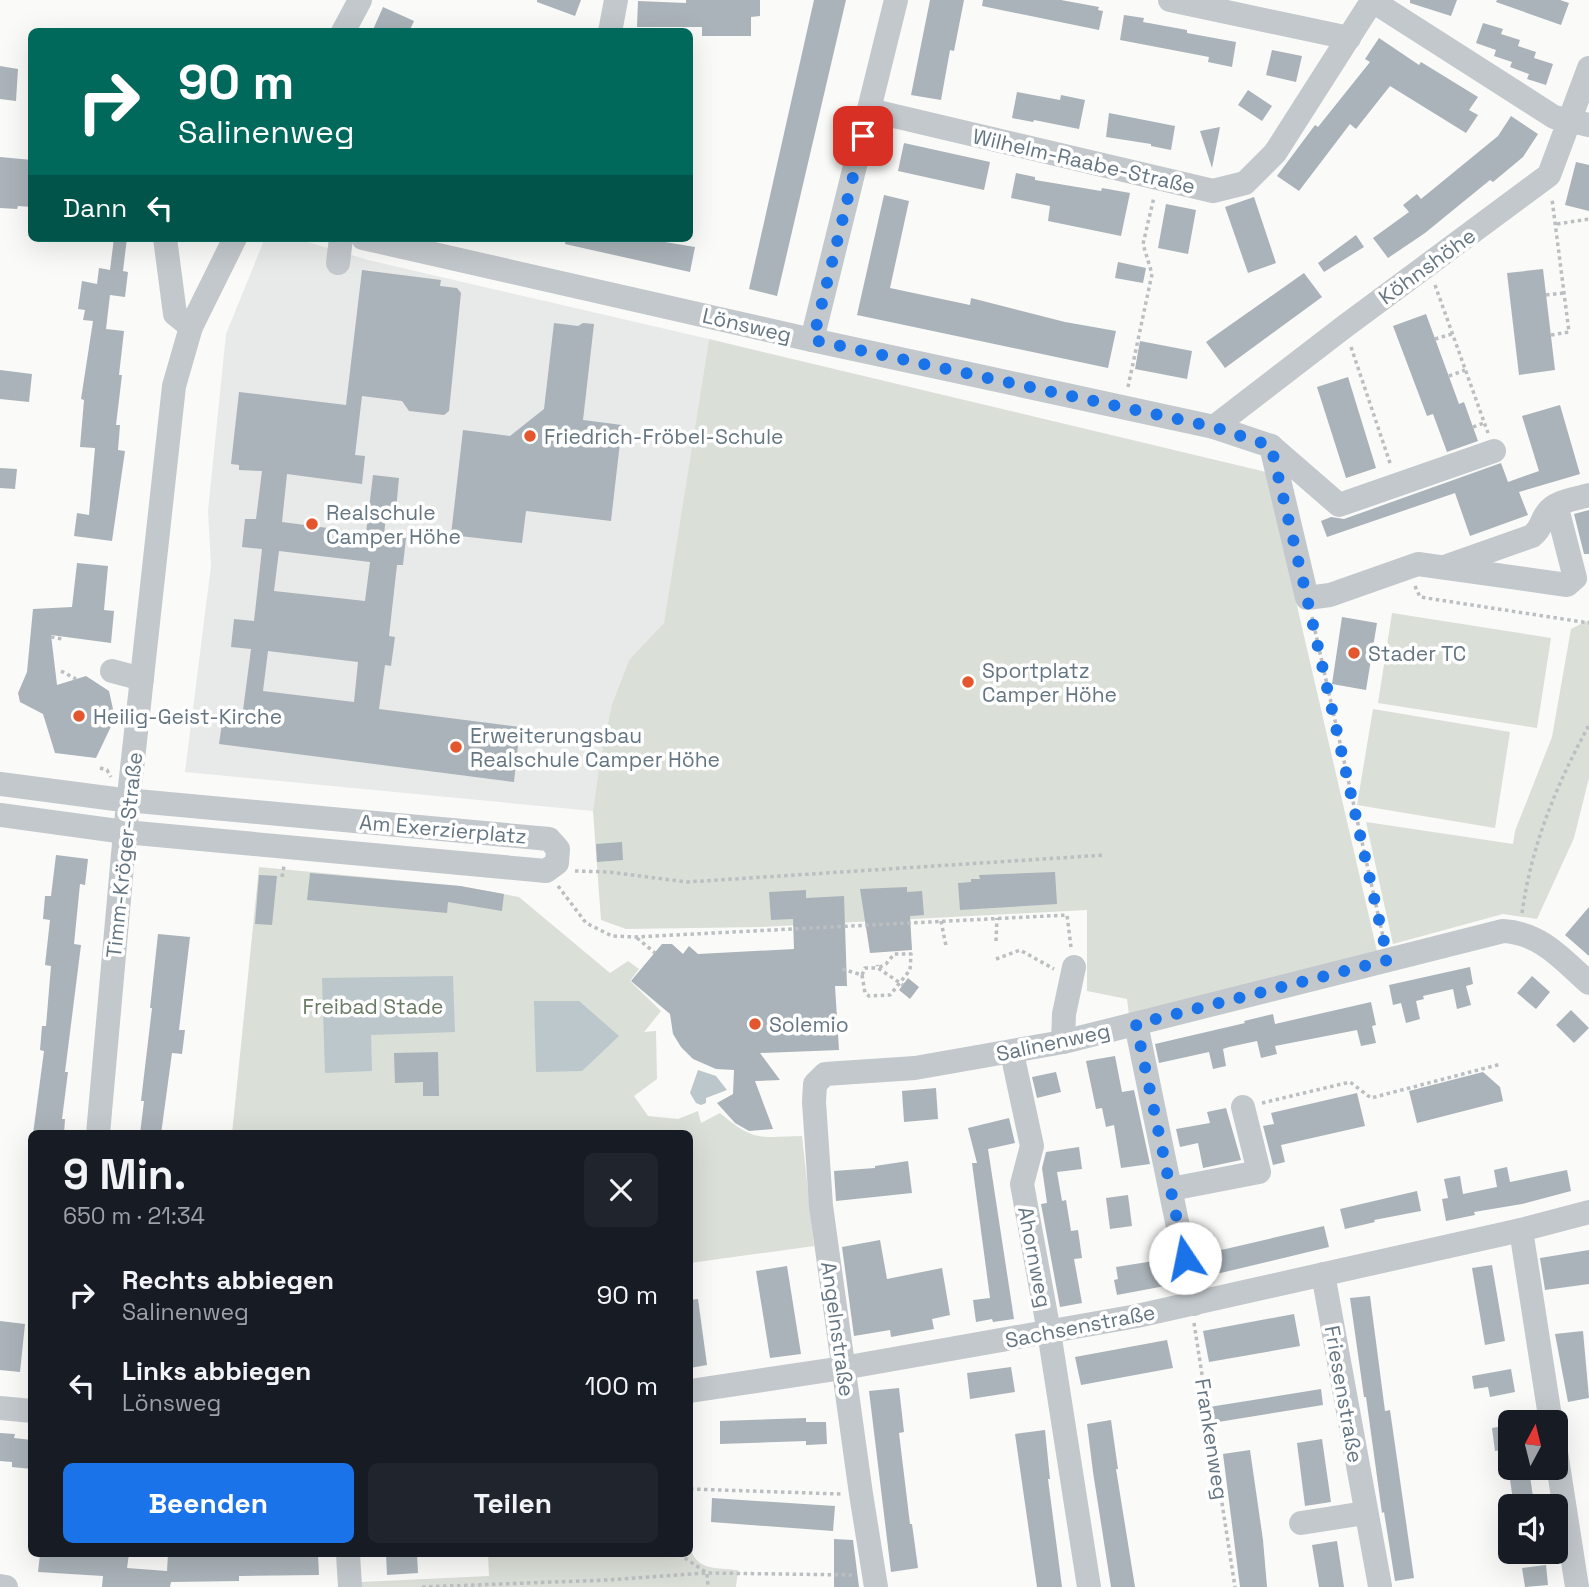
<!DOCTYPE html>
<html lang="de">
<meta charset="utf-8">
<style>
:root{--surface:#171b24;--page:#20242c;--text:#f1f3f6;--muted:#9ea1a6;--accent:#1a73e8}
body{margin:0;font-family:"Space Grotesk",sans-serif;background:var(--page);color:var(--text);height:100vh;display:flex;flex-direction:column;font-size:26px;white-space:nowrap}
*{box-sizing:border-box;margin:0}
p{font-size:23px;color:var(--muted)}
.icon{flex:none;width:38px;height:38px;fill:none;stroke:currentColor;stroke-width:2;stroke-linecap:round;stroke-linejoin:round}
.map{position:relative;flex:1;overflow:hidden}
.panel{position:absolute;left:28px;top:1130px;width:665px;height:427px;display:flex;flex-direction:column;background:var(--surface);border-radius:10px;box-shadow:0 7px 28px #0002}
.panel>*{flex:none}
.banner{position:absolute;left:28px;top:28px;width:665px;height:214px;border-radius:10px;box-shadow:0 7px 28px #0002;background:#00695c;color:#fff;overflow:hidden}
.needle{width:46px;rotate:7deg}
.buttons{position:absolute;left:1498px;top:1410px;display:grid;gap:14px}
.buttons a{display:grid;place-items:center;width:70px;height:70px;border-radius:10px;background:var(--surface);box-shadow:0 7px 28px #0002;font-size:35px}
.pin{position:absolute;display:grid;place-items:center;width:60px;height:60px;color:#fff;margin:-30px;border-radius:14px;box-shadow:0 4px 10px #0006}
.me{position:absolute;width:77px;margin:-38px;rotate:349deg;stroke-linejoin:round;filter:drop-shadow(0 0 5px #0008)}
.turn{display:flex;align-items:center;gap:24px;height:147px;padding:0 35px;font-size:32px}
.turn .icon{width:91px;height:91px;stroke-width:2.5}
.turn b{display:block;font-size:49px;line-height:60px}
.then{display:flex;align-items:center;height:66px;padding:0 35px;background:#0003;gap:14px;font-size:26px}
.round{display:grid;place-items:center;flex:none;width:74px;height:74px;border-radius:10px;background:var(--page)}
.summary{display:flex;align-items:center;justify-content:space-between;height:119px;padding:0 35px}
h1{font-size:42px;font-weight:800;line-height:52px}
.action{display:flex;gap:14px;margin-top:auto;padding:14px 35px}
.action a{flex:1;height:80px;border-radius:10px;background:var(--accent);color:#fff;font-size:28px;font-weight:800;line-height:80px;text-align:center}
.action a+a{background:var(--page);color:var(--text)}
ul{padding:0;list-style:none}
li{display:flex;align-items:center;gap:21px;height:91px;padding:0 35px}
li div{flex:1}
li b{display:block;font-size:26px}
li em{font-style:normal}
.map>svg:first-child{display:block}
.built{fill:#e8e9e9}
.green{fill:#dadfd7}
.water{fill:#bbc7cb}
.building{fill:#aab3b9;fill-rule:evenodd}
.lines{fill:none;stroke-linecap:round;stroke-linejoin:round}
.path{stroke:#bbbfc2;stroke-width:3.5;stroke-dasharray:3.5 3.5;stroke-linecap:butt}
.minor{stroke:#c3c8cc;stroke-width:24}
.route{stroke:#1a73e8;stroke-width:12;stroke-dasharray:0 21.6}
.poi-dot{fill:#e4572e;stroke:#fff;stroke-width:2.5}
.labels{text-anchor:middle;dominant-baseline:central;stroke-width:7;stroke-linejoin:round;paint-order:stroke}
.street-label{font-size:21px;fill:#657683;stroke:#fff}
.poi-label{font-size:21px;fill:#657683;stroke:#fff;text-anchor:start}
.park-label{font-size:21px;fill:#687a64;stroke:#fff}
</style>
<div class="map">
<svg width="1589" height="1587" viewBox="0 0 1589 1587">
<rect width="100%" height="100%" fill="#fafaf8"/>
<path class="built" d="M265,238h29l74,22 341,79 -45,285 -35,36 -17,44 -12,57 -7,50 -408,-39 26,-206 -3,-55 18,-177z"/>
<g class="green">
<path d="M709,339l557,133 111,479 -248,64 -2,-16 -40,-8v-81l-325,17 -136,2 -25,-9 -8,-109 7,-50 12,-57 17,-44 35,-37z"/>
<path d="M1392,613l159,25 -14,90 -159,-25z"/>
<path d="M1589,620v158l-15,60 -37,81 -34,-5 -110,30 -27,-122 147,22 2,-13 37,-94 19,-108z"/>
<path d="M1373,709l137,23 -15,96 -138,-23z"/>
<path d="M259,867l201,19 59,11 91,76 18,-12 11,8 -9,12 31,30 -17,21 12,-1 1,48 -23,17 14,20 30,3 20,-8 3,12 19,-10c34,29 39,24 82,23l12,110 -124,17v-129h-458z"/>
<path d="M690,1543c2,27 25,25 48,27l-2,17h-375v-5l128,-6 -1,-22h202z"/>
</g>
<g class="water">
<path d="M453,976l2,56 -84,3 1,36 -47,2 -3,-95z"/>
<path d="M534,1001h45l40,35 -37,35 -46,1z"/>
<path d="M698,1070l18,6 11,14 -21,8v5l-5,2 -5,-2 -6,-10z"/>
</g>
<g class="building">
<path d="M537,0h44l-6,16 -38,-14z"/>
<path d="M686,0h74v16l-9,1v19h-49v-9h-65l1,-26 48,2z"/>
<path d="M814,0h32l-69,296 -28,-7z"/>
<path d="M930,0h34l-10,51 -4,-1 -9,50 -30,-5z"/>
<path d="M983,0h78l38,7 -1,3 5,1 -4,19 -117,-24z"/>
<path d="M1410,0h47l-6,16 -41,-13z"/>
<path d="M1497,0h63l9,3 -8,22 -65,-23z"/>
<path d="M383,7l31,14 -5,11h-37z"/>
<path d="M1124,15l20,3 -1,4 44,8v3l49,9 -4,25 -24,-5 1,-5 -89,-17z"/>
<path d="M1483,23l20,6 -2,5 19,6 -2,6 18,6 -2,6 19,6 -7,21 -19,-6 2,-5 -19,-7 2,-5 -18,-6 2,-6 -20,-7z"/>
<path d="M1379,38l40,27 2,-3 57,35 -9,13 9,5 -12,18 -76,-47 -34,43 -6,-5 -51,67 -22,-15 38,-51 3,2 52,-65 -5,-3z"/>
<path d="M1272,50l30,6 -6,26 -30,-7z"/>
<path d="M0,66l18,3 -2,32 -16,-2z"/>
<path d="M1248,90l24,16 -10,15 -24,-16z"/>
<path d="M1017,92l43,8 1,-5 24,5 -6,29 -45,-9 -1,2 -21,-4z"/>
<path d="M1109,113l66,13 -4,24 -20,-4v-2l-45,-7z"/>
<path d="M1511,116l27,18 -15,23 -30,25 -3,-2 -65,53 -37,25 -15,-20 36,-26 -6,-7 14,-11 4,5 77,-63z"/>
<path d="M1220,127l-8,41 -12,-37z"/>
<path d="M904,143l86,19 -6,28 -86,-19z"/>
<path d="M0,157l32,3v47l-14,-1 -1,3 -17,-1z"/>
<path d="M1576,162l13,3v46l-24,-6z"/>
<path d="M1016,173l19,4v3l66,11 1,-3 28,5 -9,43 -73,-15 2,-15 -39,-8z"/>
<path d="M884,195l25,6 -19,87 80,17 1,-7 94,24 51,9 -8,37 -251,-53z"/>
<path d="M1254,197l22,66 -28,10 -23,-66z"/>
<path d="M1166,204l30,6 -8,44 -30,-6z"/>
<path d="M1356,235l8,12 -40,25 -6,-9z"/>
<path d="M114,238h13l-4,33 5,1 -3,25 -15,-2 -4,34 18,2 -5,44h3l-6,50h4l-2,25 7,1 -13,90 -38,-5 3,-23 12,2 6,-67 -15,-1 4,-47 -3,-1 12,-78 -10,-1 2,-10 -7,-1 4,-28 15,3 2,-16 11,2z"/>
<path d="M566,238h75l54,9 -5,25 -125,-28z"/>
<path d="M1118,262l28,6 -3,15 -28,-5z"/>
<path d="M1543,269l12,101 -36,5 -12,-102z"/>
<path d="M362,270l79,10 -1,6 17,2 4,5 -12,118 -5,4 -35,-4 -7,-10 -40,-5 -7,59 10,1 -3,28 -75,-10 -5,48 84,11 7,-58 26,3 -3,32 -9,-1 -3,25 22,4 -3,27h-6l-8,71 6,1 -4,29 -6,-1 -6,44 141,18 -6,55 -295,-38 4,-28 19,2 9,-69 -20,-2 3,-28 20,2 8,-72 -20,-2 3,-28h11l6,-48 -23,-1v-5l-8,-1 8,-72 107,13zM279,551l91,11 -5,39 -91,-10zM268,651l90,11 -4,40 -91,-11z"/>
<path d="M1304,273l18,24 -97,71 -19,-26z"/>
<path d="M1426,314l33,90 5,-2 14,39 -31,11 -14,-38 -6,2 -34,-90z"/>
<path d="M554,323l24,3 5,-3 11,1 -11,96 39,5 -11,96 -85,-10 -4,32 -71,-8 12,-105 47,6 34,-27z"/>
<path d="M1140,341l52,10 -5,28 -52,-10z"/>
<path d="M0,370l32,4 -3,28 -29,-3z"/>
<path d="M1348,377l28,91 -30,10 -29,-91z"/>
<path d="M1560,405l20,69 -61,18 9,23 -58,21 -15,-43 -128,44 -6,-16 10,-4 13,2 157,-56 7,19 31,-11 -17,-55z"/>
<path d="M0,468l17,1 -2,20 -15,-1z"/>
<path d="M1589,510v44h-5l-10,-40z"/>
<path d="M77,563l31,3 -4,44 10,1 -3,32 -60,-8 6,50 29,-9 23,15 6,27 -19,40 -41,-5 -12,-39 -23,-12 -2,-9 9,-21 6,-63 39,-2z"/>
<path d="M1342,617l35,6 -11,67 -34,-6z"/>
<path d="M622,842l1,18 -26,2 -1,-18z"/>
<path d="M56,855l32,4 -3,26 -5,-1 -6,60 7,1 -16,127h3l-6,47h3l-1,15h-31l11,-83 -4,-1 2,-24h4l5,-60 -6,-1 5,-45 -7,-1 2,-23h6z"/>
<path d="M1055,872l2,32 -97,6 -2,-27 13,-1v-3h9l-1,-4z"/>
<path d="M310,873l150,13 44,8 -2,17 -54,-9 -1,11 -140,-13z"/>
<path d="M259,875l18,1 -5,49 -17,-1z"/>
<path d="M907,887v5l15,-1 2,24 -14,1 2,34 -42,3 -10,-64z"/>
<path d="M806,890v8l38,-2 3,90h-12l4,64 -79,3 20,27 -25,1 18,48 -24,2 -14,-8 -18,-20 16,-9 1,-24 -18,-1 -23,-10 -12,-12 -8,-13 -3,-20 -39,-33 31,-37h10l11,10 6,-8 9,8 96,-5 -1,-30 -22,1 -2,-28z"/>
<path d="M1589,907v49l-24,-21z"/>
<path d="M158,934l32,3 -11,93h6l-3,24 -10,-1 -11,81h-21l4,-33h-3l11,-93h-2z"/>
<path d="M1470,967l3,17 -7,2 5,19 -14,4 -4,-20 -30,7 1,3 -8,2 4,18 -14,4 -5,-20 -8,2 -4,-20z"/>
<path d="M1532,976l18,16 -14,17 -19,-16z"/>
<path d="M908,978l11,9 -9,12 -11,-9z"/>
<path d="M1371,1002l5,23 -4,1 4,17 -15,3 -4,-16 -82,16 2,8 -16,4 -4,-17 -28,6 -6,2 3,17 -13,3 -4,-17 -50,11 -4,-19 90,-21 -1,-2 29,-7 2,10z"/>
<path d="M1571,1010l18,18 -15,15 -18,-18z"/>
<path d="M438,1052l1,44h-16v-14l-28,1 -1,-30z"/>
<path d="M1115,1056l7,36 12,-2 16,74 -29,4 -7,-43 -8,2 -4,-19 -6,1 -10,-48z"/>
<path d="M1056,1072l5,20 -24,6 -5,-21z"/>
<path d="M1483,1072l17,15 3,14 -86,22 -8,-32z"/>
<path d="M936,1088l2,31 -34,3 -2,-31z"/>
<path d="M1357,1093l8,33 -84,19 4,17 -12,3 -10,-39 11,-2 -3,-11z"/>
<path d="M1226,1108l15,52 -38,8 -5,-25 -18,4 -4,-18 34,-6 -3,-11z"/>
<path d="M1009,1118l6,25 -27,6 26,170 -21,3 -1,-3 -16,3 -3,-22 17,-2 -18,-135h5l-9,-35z"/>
<path d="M1079,1147l3,22 -25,3 5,29 4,-1 5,31 7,-1 4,28 -8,1 8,44 -22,4 -19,-103 6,-1 -5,-35 4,-16z"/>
<path d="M908,1161l4,32 -76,8 -2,-30 41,-3v-2z"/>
<path d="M1507,1167l3,15 57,-12 4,21 -49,13 -48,8 1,3 -29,6 -4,-22 6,-1 -4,-19 16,-3 3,18 34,-7 -3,-17z"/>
<path d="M1417,1191l4,20 -47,9 1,2 -30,7 -5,-20z"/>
<path d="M1128,1195l4,31 -22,3 -4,-31z"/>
<path d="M1324,1226l5,21 -125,30 -5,-21 5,-1 -4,-17 14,-3 3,16z"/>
<path d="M880,1240l7,39 55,-11 8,47 -18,4 2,10 -43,8 -1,-7 -36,6 -12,-89z"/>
<path d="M1589,1250v34l-44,6 -5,-32z"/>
<path d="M1154,1261l1,9 7,-1 3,17 -48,9 -3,-15 4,-1 -2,-12z"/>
<path d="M1492,1265l13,76 -20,4 -13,-77z"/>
<path d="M787,1266l14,88 -31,4 -14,-87z"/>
<path d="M1370,1296l15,115 5,-1 24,168 -19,3 -11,-69 -2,1 -16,-116h-2l-14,-99z"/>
<path d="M698,1299l9,66 -17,3v-68z"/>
<path d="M1294,1314l6,32 -91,16 -6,-31z"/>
<path d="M0,1321l25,3 -5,48 -20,-2z"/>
<path d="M1583,1331l6,67 -21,4 -13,-68z"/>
<path d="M1167,1340l6,28 -92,17 -6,-28z"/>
<path d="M1011,1367l4,25 -45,7 -3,-26z"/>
<path d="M1511,1369l4,23 -25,5 -2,-10 -14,2 -2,-13z"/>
<path d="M899,1388l5,44 -5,1 11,91h2l6,44 -27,4 -22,-181z"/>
<path d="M1321,1389l2,16 -111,18 -3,-16z"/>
<path d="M806,1418v4h20l1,22 -21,1v-4l-86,3v-23z"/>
<path d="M1111,1420l7,49h-2l19,118h-24l-18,-115 -6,-48z"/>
<path d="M1510,1425v24l-15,2 -3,-23z"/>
<path d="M1045,1430l5,49h-2l14,108h-25l-22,-153z"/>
<path d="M0,1433l15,1 -1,4 18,2v29l-20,-2v-5l-12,-1z"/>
<path d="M1322,1439l9,63 -26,4 -8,-63z"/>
<path d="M1250,1450l13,90 4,47h-27l-17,-133z"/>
<path d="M1530,1476l3,21 -20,3 -3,-20z"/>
<path d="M712,1498l123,8 -2,25 -122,-9z"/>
<path d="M834,1539l19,1 6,47h-25z"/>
<path d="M1337,1541l7,46h-25l-7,-42z"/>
<path d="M40,1554h89l-2,14 40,3 1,-17h150l1,21 -80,1v5l-68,1 -1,5h-68l1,-11 -65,-4z"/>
<path d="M386,1554h31l1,19 -31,2z"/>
<path d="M1546,1565l2,20 -23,2 -3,-19z"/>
</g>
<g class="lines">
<g class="path">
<path d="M1557,224l32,-5"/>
<path d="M1435,285l53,148"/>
<path d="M1546,295l18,-2"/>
<path d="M1551,335l18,-3 -17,-133"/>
<path d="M1435,339l17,-5"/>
<path d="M1351,347l40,119"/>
<path d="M1449,376l16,-6"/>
<path d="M1128,387l24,-113 -9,-30 11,-47"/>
<path d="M1473,427l11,-4"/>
<path d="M1415,586l5,11 169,26"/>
<path d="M1312,617l72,324"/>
<path d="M51,637l11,2"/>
<path d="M61,671l15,8"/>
<path d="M100,768l7,2 4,7"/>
<path d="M575,871l34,1 78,10 418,-27"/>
<path d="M282,877l2,-11"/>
<path d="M558,886l28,37 26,13 23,1 432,-22 4,32"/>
<path d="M1522,913c10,-70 34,-127 67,-188"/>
<path d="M941,921l5,25"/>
<path d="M637,938l18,15"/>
<path d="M996,941l1,-23"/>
<path d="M996,959l24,-9 34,19"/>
<path d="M842,969l20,6 3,-7h13l25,17"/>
<path d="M862,975l3,18 4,3 21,-1 20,-25 1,-16h-17l-8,10 -8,4 -1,-3"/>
<path d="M1262,1103l88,-21 21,16 130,-34"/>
<path d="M1194,1323l41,264"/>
<path d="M690,1489l151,5"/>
<path d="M679,1554l28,19 1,14"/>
<path d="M422,1587l185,-7 100,-7 148,2"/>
</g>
<g class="minor">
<path d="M1170,0l179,38"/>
<path d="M1371,0l183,117 35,8"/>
<path d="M343,32l17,-32"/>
<path d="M610,32l6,-32"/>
<path d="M869,110l344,81 32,-8 30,-30 97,-152"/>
<path d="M165,238l10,76 16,13"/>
<path d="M363,238l449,102 402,87 57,19 36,152 23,-3 88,-31 149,21 8,-7 -16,-62"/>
<path d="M338,263l3,-25"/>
<path d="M812,340l84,-340"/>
<path d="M1214,427l130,-100 205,-152 40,-107"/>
<path d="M1271,446l68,59 155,-54"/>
<path d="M1447,566l85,-30c11,-9 8,-14 15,-23 8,-12 29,-14 42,-18"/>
<path d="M112,671l30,8"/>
<path d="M0,784l115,15 434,40 9,10 -1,14 -11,8 -421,-39 -125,-17"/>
<path d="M1136,1024l58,280"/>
<path d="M1063,1042l1,-28 10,-47"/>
<path d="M1012,1053l20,93 -10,38 27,148 40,255"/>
<path d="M98,1134l27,-302 49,-446 17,-59 44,-89"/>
<path d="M1171,1189l88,-17 -16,-65"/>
<path d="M1521,1230l30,193"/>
<path d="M1323,1274l57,312"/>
<path d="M690,1391l153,-23 294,-52 384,-86 68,-18"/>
<path d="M0,1408l32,3"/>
<path d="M1556,1452l21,135"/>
<path d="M1301,1523l64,-10"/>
<path d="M348,1554l2,33"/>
<path d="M0,1586l6,1"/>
<path d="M876,1587l-15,-93 -40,-288 -7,-104 1,-18 10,-10 90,-6 148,-26 440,-111c38,2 59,28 86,52"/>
</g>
</g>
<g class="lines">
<path class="route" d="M863,136l-50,204 401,87 57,19 36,152 81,362 -252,64 49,234"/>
</g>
<g class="poi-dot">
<circle cx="530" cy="436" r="7"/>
<circle cx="312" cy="524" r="7"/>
<circle cx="1354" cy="653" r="7"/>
<circle cx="968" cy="682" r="7"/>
<circle cx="79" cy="716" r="7"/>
<circle cx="456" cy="747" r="7"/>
<circle cx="755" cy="1024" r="7"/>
</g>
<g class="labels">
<g class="street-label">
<text transform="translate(1084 161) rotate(13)">Wilhelm-Raabe-Straße</text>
<text transform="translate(1427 266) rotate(-36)">Köhnshöhe</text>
<text transform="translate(747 325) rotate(13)">Lönsweg</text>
<text transform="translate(443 829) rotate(5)">Am Exerzierplatz</text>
<text transform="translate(124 855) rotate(-84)">Timm-Kröger-Straße</text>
<text transform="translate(1053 1042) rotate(-12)">Salinenweg</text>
<text transform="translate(1035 1257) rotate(79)">Ahornweg</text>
<text transform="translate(1080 1326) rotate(-11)">Sachsenstraße</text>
<text transform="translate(838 1329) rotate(82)">Angelnstraße</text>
<text transform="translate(1344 1394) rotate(80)">Friesenstraße</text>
<text transform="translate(1212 1439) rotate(81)">Frankenweg</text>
</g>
<g class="poi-label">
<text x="544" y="436">Friedrich-Fröbel-Schule</text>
<text x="326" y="512">Realschule<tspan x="326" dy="24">Camper Höhe</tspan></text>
<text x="1368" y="653">Stader TC</text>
<text x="982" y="670">Sportplatz<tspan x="982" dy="24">Camper Höhe</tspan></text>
<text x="93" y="716">Heilig-Geist-Kirche</text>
<text x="470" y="735">Erweiterungsbau<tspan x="470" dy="24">Realschule Camper Höhe</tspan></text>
<text x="769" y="1024">Solemio</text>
</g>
<g class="park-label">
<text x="373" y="1006">Freibad Stade</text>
</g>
</g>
</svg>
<div class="buttons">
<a><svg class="needle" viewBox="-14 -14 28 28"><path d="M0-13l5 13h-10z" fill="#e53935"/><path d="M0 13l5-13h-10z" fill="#9ea1a6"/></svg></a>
<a><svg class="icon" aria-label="sound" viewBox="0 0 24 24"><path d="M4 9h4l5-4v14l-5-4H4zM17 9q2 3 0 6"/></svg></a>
</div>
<div class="pin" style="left:863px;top:136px;background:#d93025"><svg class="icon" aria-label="arrive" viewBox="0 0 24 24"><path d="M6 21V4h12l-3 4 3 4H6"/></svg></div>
<svg class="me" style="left:1185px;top:1258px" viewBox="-20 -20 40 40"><circle r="19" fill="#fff"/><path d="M0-13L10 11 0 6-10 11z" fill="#1a73e8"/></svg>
<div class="banner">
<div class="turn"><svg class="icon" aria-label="right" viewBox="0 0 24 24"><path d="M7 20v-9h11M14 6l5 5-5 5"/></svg><div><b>90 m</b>Salinenweg</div></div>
<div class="then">Dann<svg class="icon" aria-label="left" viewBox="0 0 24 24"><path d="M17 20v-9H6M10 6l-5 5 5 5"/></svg></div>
</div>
<section class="panel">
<div class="summary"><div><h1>9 Min.</h1><p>650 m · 21:34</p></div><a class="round"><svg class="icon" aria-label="close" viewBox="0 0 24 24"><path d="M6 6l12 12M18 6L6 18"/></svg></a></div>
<ul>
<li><svg class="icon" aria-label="right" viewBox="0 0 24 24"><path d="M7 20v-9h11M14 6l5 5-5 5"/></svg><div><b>Rechts abbiegen</b><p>Salinenweg</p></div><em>90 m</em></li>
<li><svg class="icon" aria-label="left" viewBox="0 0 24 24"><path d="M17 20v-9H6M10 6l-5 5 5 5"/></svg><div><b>Links abbiegen</b><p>Lönsweg</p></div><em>100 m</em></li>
</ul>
<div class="action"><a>Beenden</a><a>Teilen</a></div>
</section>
</div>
